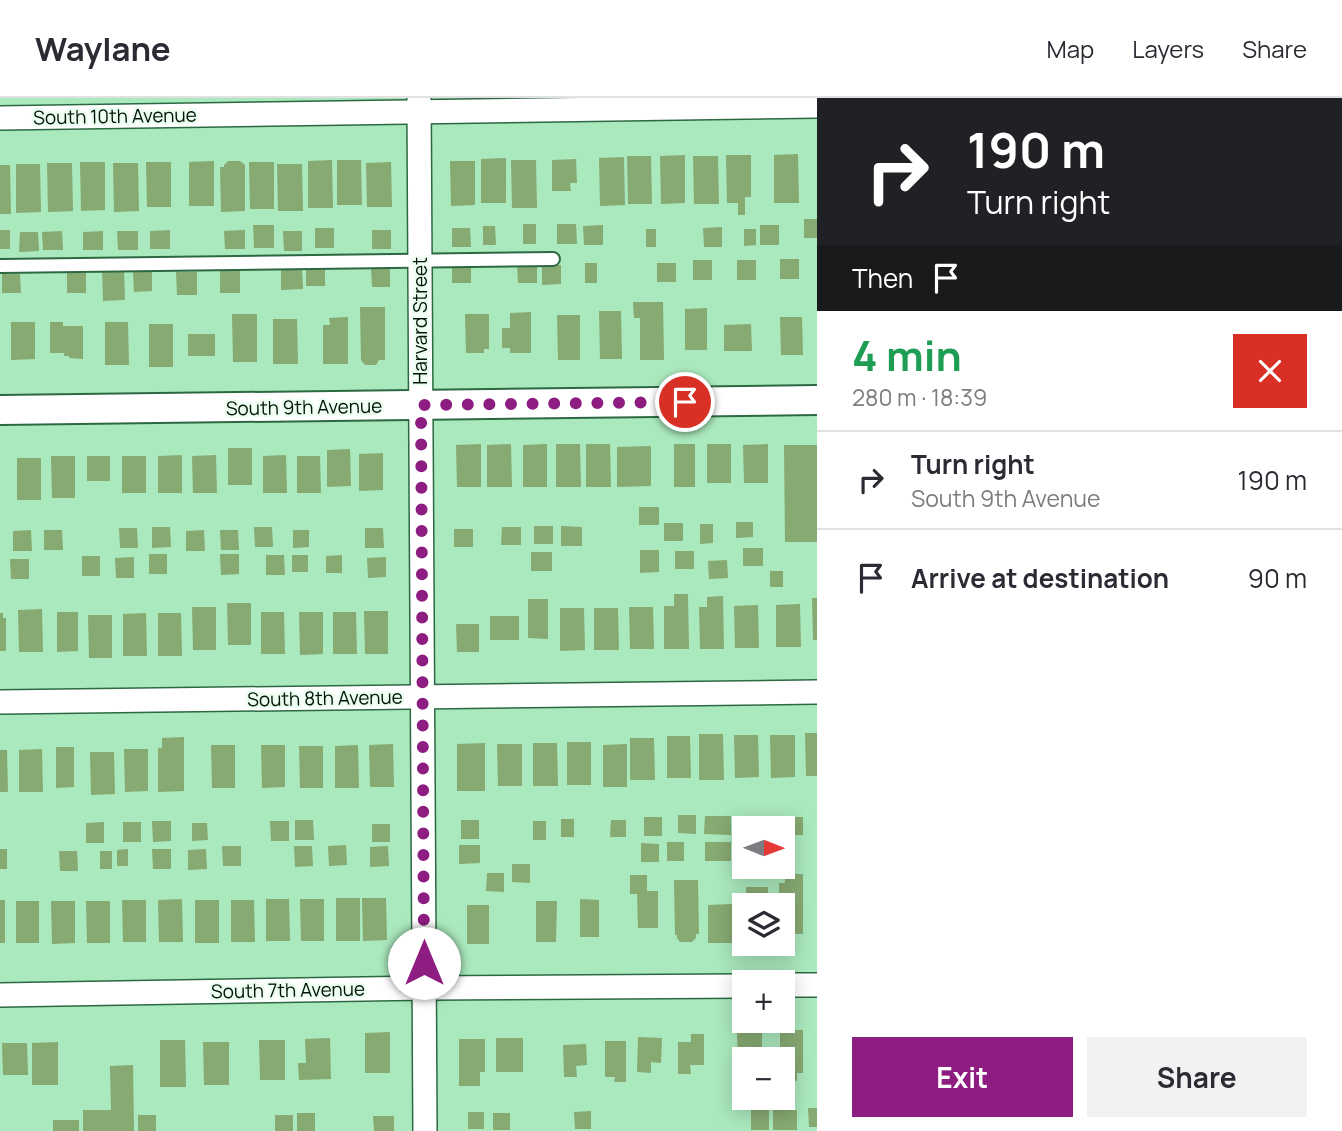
<!DOCTYPE html>
<meta charset="utf-8">
<style>
:root{--surface:#fff;--page:#f2f2f3;--text:#2b2b33;--muted:#7c7c81;--line:#e1e1e2;--accent:#8d1d80}
body{margin:0;font-family:Manrope,sans-serif;background:var(--page);color:var(--text);height:100vh;display:flex;flex-direction:column;font-size:26px;white-space:nowrap}
*{box-sizing:border-box;margin:0}
p{font-size:23px;color:var(--muted)}
.icon{flex:none;width:38px;height:38px;fill:none;stroke:currentColor;stroke-width:2;stroke-linecap:round;stroke-linejoin:round}
.map{position:relative;flex:1;overflow:hidden}
.details{display:flex;flex-direction:column;background:var(--surface);width:525px}
.details>*{flex:none}
.guide{background:#202124;color:#fff;overflow:hidden}
.needle{width:46px;rotate:91deg}
.fabs{position:absolute;left:732px;top:718px;display:grid;gap:14px}
.fabs a{display:grid;place-items:center;width:63px;height:63px;border-radius:0px;background:var(--surface);box-shadow:0 4px 18px #0003;font-size:35px}
.pin{position:absolute;display:grid;place-items:center;width:60px;height:60px;color:#fff;margin:-30px;border:4px solid #fff;border-radius:50%;box-shadow:0 2px 7px #0007}
.me{position:absolute;width:77px;margin:-38px;rotate:0deg;stroke-linejoin:round;filter:drop-shadow(0 0 5px #0008)}
.turn{display:flex;align-items:center;gap:24px;height:147px;padding:0 35px;font-size:32px}
.turn .icon{width:91px;height:91px;stroke-width:2.5}
.turn b{display:block;font-size:49px;line-height:60px}
.then{display:flex;align-items:center;height:66px;padding:0 35px;background:#0003;gap:14px;font-size:26px}
.round{display:grid;place-items:center;flex:none;width:74px;height:74px;border-radius:0px;background:var(--page)}
.head{display:flex;align-items:center;justify-content:space-between;height:119px;padding:0 35px}
h1{font-size:42px;font-weight:700;line-height:52px;color:#1e9e55}
.button{display:flex;gap:14px;margin-top:auto;padding:14px 35px}
.button a{flex:1;height:80px;border-radius:0px;background:var(--accent);color:#fff;font-size:28px;font-weight:700;line-height:80px;text-align:center}
.button a+a{background:var(--page);color:var(--text)}
ul{padding:0;list-style:none}
li{display:flex;align-items:center;gap:21px;height:98px;padding:0 35px;border-top:2px solid var(--line)}
li div{flex:1}
li b{display:block;font-size:26px}
li em{font-style:normal}
header{display:flex;align-items:center;gap:42px;box-sizing:border-box;height:98px;padding:0 35px;background:var(--surface);border-bottom:2px solid var(--line)}
header strong{font-size:33px}
nav{display:flex;gap:38px;margin-inline-start:auto;font-size:24px}
main{display:flex;flex:1;min-height:0}
.map>svg:first-child{display:block}
.building{fill:#87a972}
.lines{fill:none;stroke-linecap:round;stroke-linejoin:round}
.service-casing{stroke:#2d6843;stroke-width:16}
.minor-casing{stroke:#2d6843;stroke-width:26}
.tertiary-casing{stroke:#2d6843;stroke-width:32}
.service{stroke:#fff;stroke-width:12}
.minor{stroke:#fff;stroke-width:23}
.tertiary{stroke:#fff;stroke-width:28}
.route{stroke:#8d1d80;stroke-width:12;stroke-dasharray:0 21.6}
.labels{text-anchor:middle;dominant-baseline:central;stroke-width:5;stroke-linejoin:round;paint-order:stroke}
.street-label{font-size:19px;fill:#011608;stroke:#ebfef0}
</style>
<header>
<strong>Waylane</strong>
<nav><a>Map</a><a>Layers</a><a>Share</a></nav>
</header>
<main>
<div class="map">
<svg width="817" height="1033" viewBox="0 0 817 1033">
<rect width="100%" height="100%" fill="#aae8bd"/>
<g class="building">
<path d="M798,56l1,49h-25v-48z"/>
<path d="M685,57v48l-24,1 -1,-48z"/>
<path d="M726,57h25v42h-6v18h-7v-12h-11z"/>
<path d="M627,58h24l1,48h-24z"/>
<path d="M693,58h25l1,48h-25z"/>
<path d="M624,59l1,48 -25,1 -1,-48z"/>
<path d="M506,60v45h-25v-44z"/>
<path d="M576,61l1,24h-7l1,8h-19v-31z"/>
<path d="M332,62l1,48h-25v-47z"/>
<path d="M337,62h24l1,45h-25z"/>
<path d="M511,62h25l1,48h-25z"/>
<path d="M214,63v45h-25v-44z"/>
<path d="M228,63h12l5,4v46l-24,1 -1,-45h4v-2z"/>
<path d="M450,63h25v44l-24,1z"/>
<path d="M80,64h25v48l-24,1z"/>
<path d="M146,64h25v45h-24z"/>
<path d="M249,64h25v47h-24z"/>
<path d="M391,64l1,45h-25l-1,-44z"/>
<path d="M47,65h25l1,48 -25,1z"/>
<path d="M113,65h25l1,48 -25,1z"/>
<path d="M16,66h24l1,48 -25,1z"/>
<path d="M277,66h25l1,47h-25z"/>
<path d="M0,67h10l1,49h-11z"/>
<rect x="804" y="121" width="13" height="19"/>
<rect x="523" y="126" width="13" height="20"/>
<path d="M557,126h19l1,20h-20z"/>
<path d="M253,127h21v23h-20z"/>
<path d="M603,127v20h-19l-1,-19z"/>
<rect x="760" y="127" width="19" height="20"/>
<path d="M483,128h12l1,19h-13z"/>
<path d="M722,129v20h-18l-1,-19z"/>
<rect x="315" y="130" width="19" height="20"/>
<path d="M452,130h18l1,19h-19z"/>
<rect x="646" y="131" width="10" height="18"/>
<path d="M744,131h12v16l-12,1z"/>
<rect x="0" y="132" width="10" height="19"/>
<path d="M170,132v19h-20v-18z"/>
<path d="M245,132v19h-20l-1,-18z"/>
<rect x="372" y="132" width="19" height="19"/>
<path d="M62,133l1,19h-20l-1,-18z"/>
<path d="M103,133v19h-20v-18z"/>
<path d="M117,133h21v19h-20z"/>
<path d="M283,133h19v20h-18z"/>
<path d="M20,134h18l1,19 -20,1z"/>
<rect x="780" y="161" width="19" height="20"/>
<rect x="693" y="162" width="19" height="20"/>
<rect x="737" y="162" width="19" height="20"/>
<path d="M471,165v20h-19v-19z"/>
<path d="M517,165h20v20h-19z"/>
<rect x="585" y="165" width="12" height="20"/>
<rect x="657" y="165" width="19" height="19"/>
<path d="M542,167h19v19l-19,1z"/>
<rect x="306" y="169" width="19" height="19"/>
<path d="M371,170h19v19h-18z"/>
<path d="M102,171h22l1,31 -22,1z"/>
<path d="M281,171h21l1,20 -22,1z"/>
<rect x="220" y="172" width="20" height="23"/>
<path d="M152,173v20l-18,1 -1,-20z"/>
<path d="M176,174h21v23h-20z"/>
<rect x="67" y="175" width="19" height="20"/>
<path d="M2,176h18l1,19h-19z"/>
<path d="M633,204h30l1,58h-24v-42h-6z"/>
<path d="M360,209h25v53h-6l-3,5h-11l-4,-5z"/>
<path d="M707,210v42h-22v-41z"/>
<path d="M599,213h22l1,48h-22z"/>
<path d="M531,214v41h-21v-5h-8v-20h8v-15z"/>
<path d="M232,216h25v48h-24z"/>
<path d="M465,216h24v35h-5v4h-18z"/>
<path d="M557,217h23v45h-22z"/>
<path d="M348,219v47h-25v-39h7l-1,-7z"/>
<path d="M780,219h22l1,38h-22z"/>
<path d="M273,221h24l1,45h-25z"/>
<path d="M11,224h24v37l-24,1z"/>
<path d="M50,224h13v4h20v33l-14,-1v-2h-5v-3h-14z"/>
<path d="M105,224h23l1,43h-24z"/>
<rect x="149" y="226" width="24" height="43"/>
<path d="M751,226l1,27h-28v-26z"/>
<rect x="188" y="236" width="27" height="22"/>
<path d="M481,346v43h-24l-1,-42z"/>
<path d="M511,346l1,43h-25v-42z"/>
<path d="M547,346v43h-24v-42z"/>
<path d="M556,346h24l1,43h-25z"/>
<path d="M586,346h24l1,43h-25z"/>
<rect x="674" y="346" width="21" height="43"/>
<rect x="707" y="346" width="24" height="39"/>
<path d="M768,346v39h-24l-1,-38z"/>
<path d="M784,347h33v97h-32z"/>
<path d="M651,348v40l-34,1v-40z"/>
<rect x="228" y="350" width="24" height="37"/>
<path d="M350,351l1,37 -24,1v-37z"/>
<path d="M383,355v37l-24,1v-37z"/>
<path d="M182,357v38h-24v-37z"/>
<path d="M216,357l1,38h-24l-1,-37z"/>
<path d="M286,357l1,38h-24v-37z"/>
<path d="M51,358h24v42h-23z"/>
<rect x="87" y="358" width="23" height="25"/>
<rect x="122" y="358" width="24" height="37"/>
<path d="M297,358h23l1,37h-24z"/>
<rect x="17" y="360" width="24" height="42"/>
<rect x="639" y="409" width="20" height="18"/>
<path d="M736,424h17v15l-17,1z"/>
<rect x="664" y="425" width="19" height="18"/>
<path d="M700,426h13v19l-13,1z"/>
<rect x="534" y="428" width="19" height="18"/>
<path d="M561,428l21,1v19h-21z"/>
<path d="M152,429h18l1,20 -19,1z"/>
<path d="M254,429h18l1,20h-18z"/>
<path d="M502,429h19v18h-20z"/>
<path d="M119,430h18l1,20h-18z"/>
<path d="M365,430h18l1,20h-19z"/>
<rect x="454" y="431" width="19" height="18"/>
<path d="M31,432l1,21h-19v-20z"/>
<path d="M44,432h18l1,20h-19z"/>
<path d="M204,432l1,21h-19v-20z"/>
<path d="M220,432h18l1,20h-18z"/>
<path d="M293,432h16v17l-16,1z"/>
<rect x="743" y="450" width="20" height="18"/>
<path d="M640,452h19v22l-19,1z"/>
<rect x="675" y="453" width="19" height="18"/>
<rect x="531" y="454" width="21" height="19"/>
<rect x="149" y="456" width="18" height="20"/>
<path d="M220,456h19v20l-18,1z"/>
<path d="M266,457h18l1,20h-19z"/>
<rect x="292" y="457" width="16" height="17"/>
<path d="M342,457v18h-16v-17z"/>
<rect x="82" y="458" width="18" height="20"/>
<path d="M134,459v21h-18l-1,-20z"/>
<path d="M386,459v20l-18,1 -1,-20z"/>
<path d="M10,461h19v20h-18z"/>
<path d="M727,462l1,18 -19,1 -1,-18z"/>
<rect x="770" y="473" width="13" height="16"/>
<path d="M674,496h14l1,55h-25v-43h10z"/>
<path d="M723,498l1,53h-24l-1,-42h8v-10z"/>
<path d="M812,500h5v42h-4z"/>
<path d="M528,501h20v40l-20,-1z"/>
<path d="M227,505h24v42h-23z"/>
<path d="M800,506l1,43h-25v-42z"/>
<path d="M758,507l1,43h-24l-1,-42z"/>
<path d="M192,509h24v43h-23z"/>
<path d="M629,509h24l1,42h-24z"/>
<path d="M560,510h24l1,42 -25,1z"/>
<path d="M594,510h24l1,42h-25z"/>
<path d="M42,511l1,43h-24l-1,-42z"/>
<path d="M364,513h24v43h-23z"/>
<path d="M57,514h21v39l-21,1z"/>
<path d="M261,514h23l1,42h-24z"/>
<path d="M299,514h24v42l-23,1z"/>
<path d="M333,514h23l1,42h-24z"/>
<path d="M0,515h3v5h3v33h-6z"/>
<path d="M146,515l1,43h-24v-42z"/>
<path d="M158,515h23l1,43h-24z"/>
<path d="M88,517h24v43h-23z"/>
<rect x="490" y="518" width="29" height="24"/>
<path d="M456,526h23v28h-22z"/>
<path d="M805,635h12v43h-11z"/>
<path d="M699,636h24l1,46h-25z"/>
<path d="M734,637h24l1,42 -24,1z"/>
<path d="M770,637h25v42l-24,1z"/>
<path d="M667,638h23l1,42h-24z"/>
<path d="M184,639v54l-26,1v-44h4v-10z"/>
<path d="M630,640h24l1,42h-25z"/>
<rect x="567" y="644" width="24" height="43"/>
<path d="M485,645v48h-28v-47z"/>
<path d="M533,645h24l1,43h-25z"/>
<path d="M393,646l1,43h-24l-1,-42z"/>
<path d="M497,646h25v42h-24z"/>
<path d="M627,646v43h-24v-42z"/>
<path d="M211,647h24v43h-23z"/>
<path d="M261,647h24v42l-23,1z"/>
<path d="M358,647l1,43h-24v-42z"/>
<path d="M299,648h24v42h-23z"/>
<path d="M56,649h18v40l-18,1z"/>
<path d="M42,651l1,43h-24v-42z"/>
<path d="M124,651h24v42l-23,1z"/>
<path d="M0,652h7l1,42h-8z"/>
<path d="M90,654h24l1,42 -24,1z"/>
<path d="M678,717h18v19l-18,-1z"/>
<path d="M705,718h26v19l-27,-1z"/>
<rect x="748" y="718" width="17" height="12"/>
<rect x="644" y="719" width="18" height="19"/>
<rect x="789" y="719" width="14" height="18"/>
<rect x="561" y="721" width="13" height="18"/>
<path d="M295,722h18l1,20h-19z"/>
<rect x="461" y="722" width="18" height="19"/>
<path d="M611,722h15v17h-16z"/>
<path d="M152,723h19v20l-18,1z"/>
<path d="M270,723h19v20h-18z"/>
<rect x="533" y="723" width="13" height="19"/>
<path d="M104,724v21h-18v-20z"/>
<rect x="123" y="724" width="18" height="20"/>
<path d="M192,725h15l1,17 -16,1z"/>
<rect x="372" y="726" width="18" height="18"/>
<rect x="667" y="744" width="17" height="19"/>
<rect x="705" y="744" width="26" height="19"/>
<path d="M641,745l18,1v18h-18z"/>
<path d="M346,747l1,20 -18,1 -1,-20z"/>
<path d="M459,747h21v18l-21,1z"/>
<path d="M738,747h6v19h-7z"/>
<path d="M222,748h19v20h-18z"/>
<path d="M294,748h18l1,20 -18,1z"/>
<path d="M388,748l1,20 -19,1v-20z"/>
<rect x="0" y="751" width="7" height="20"/>
<path d="M128,751v17h-11v-16z"/>
<path d="M152,751h19v20h-18z"/>
<path d="M206,751l1,20 -19,1v-20z"/>
<path d="M59,753h18l1,20h-18z"/>
<rect x="100" y="753" width="12" height="18"/>
<path d="M512,766h18v19l-18,-1z"/>
<path d="M487,775h17v19l-18,-1z"/>
<path d="M785,776h18v60h-21v-29h-3v-22h6z"/>
<path d="M630,777h17v16h11v37h-20l-1,-34h-7z"/>
<path d="M674,782h24l1,54h-3v4l-4,4h-12l-3,-4v-3h-2z"/>
<rect x="746" y="789" width="22" height="18"/>
<rect x="336" y="800" width="24" height="43"/>
<path d="M362,800h24l1,42 -24,1z"/>
<path d="M182,801l1,43h-24l-1,-42z"/>
<path d="M266,801h23l1,42h-24z"/>
<path d="M300,801h24v42h-23z"/>
<path d="M580,801l19,1v37h-19z"/>
<rect x="0" y="802" width="5" height="43"/>
<path d="M122,802h24v42h-23z"/>
<rect x="195" y="802" width="24" height="43"/>
<path d="M231,802h23l1,42h-24z"/>
<rect x="16" y="803" width="23" height="42"/>
<path d="M51,803h24v42l-23,1z"/>
<path d="M86,803h24v42h-23z"/>
<path d="M536,803h21l-1,41h-20z"/>
<path d="M732,806l1,39h-25v-38z"/>
<rect x="467" y="807" width="22" height="39"/>
<path d="M737,932h25v29h-18v22h-6z"/>
<path d="M780,932h23v43h-6v8h-12v-12h-3v-10h-2z"/>
<path d="M390,934v41h-25v-40z"/>
<path d="M691,936h13v31h-14l1,9h-13v-32h13z"/>
<path d="M638,939l24,1 -1,25 -10,-1v11l-14,-1z"/>
<path d="M330,940l1,41 -32,1 -1,-17h8l-1,-24z"/>
<rect x="496" y="940" width="27" height="34"/>
<path d="M459,941h26v33h-5v14h-21z"/>
<path d="M160,942h25l1,47h-26z"/>
<path d="M259,942h26v40h-25z"/>
<path d="M605,943h21v41h-12l1,-5h-10z"/>
<path d="M58,944v43h-26v-42z"/>
<path d="M203,944h26v43h-25z"/>
<path d="M2,945h25l1,32h-25z"/>
<path d="M586,946l1,21 -11,1 1,11h-13l-1,-32z"/>
<path d="M133,967l1,66h-51v-21h28l-1,-44z"/>
<path d="M808,1010h9v19h-8z"/>
<rect x="751" y="1012" width="18" height="20"/>
<rect x="773" y="1012" width="24" height="20"/>
<path d="M591,1013v18h-16l-1,-17z"/>
<rect x="468" y="1014" width="16" height="17"/>
<rect x="297" y="1015" width="18" height="18"/>
<rect x="493" y="1015" width="17" height="17"/>
<rect x="138" y="1017" width="18" height="16"/>
<rect x="275" y="1017" width="18" height="16"/>
<path d="M373,1018h21v15h-20z"/>
<rect x="53" y="1022" width="26" height="11"/>
</g>
<g class="lines">
<defs>
<path id="service" d="M0,168l553,-7"/>
<g id="minor">
<path d="M419,0l6,1033"/>
<path d="M0,20l817,-12"/>
<path d="M0,604l817,-10"/>
<path d="M782,887h35"/>
<path d="M0,897l425,-7 319,-2"/>
</g>
<path id="tertiary" d="M0,312l817,-10"/>
</defs>
<use href="#service" class="service-casing"/>
<use href="#minor" class="minor-casing"/>
<use href="#tertiary" class="tertiary-casing"/>
<use href="#service" class="service"/>
<use href="#minor" class="minor"/>
<use href="#tertiary" class="tertiary"/>
</g>
<g class="lines">
<path class="route" d="M424,865l-3,-558 264,-3"/>
</g>
<g class="labels">
<g class="street-label">
<text transform="translate(115 18) rotate(-1)">South 10th Avenue</text>
<text transform="translate(420 223) rotate(-90)">Harvard Street</text>
<text transform="translate(304 309) rotate(-1)">South 9th Avenue</text>
<text transform="translate(325 600) rotate(-1)">South 8th Avenue</text>
<text transform="translate(288 892) rotate(-1)">South 7th Avenue</text>
</g>
</g>
</svg>
<div class="fabs">
<a><svg class="needle" viewBox="-14 -14 28 28"><path d="M0-13l5 13h-10z" fill="#e53935"/><path d="M0 13l5-13h-10z" fill="#7c7c81"/></svg></a>
<a><svg class="icon" aria-label="layers" viewBox="0 0 24 24"><path d="M12 4l9 5-9 5-9-5zM3 14l9 5 9-5"/></svg></a>
<a>+</a>
<a>−</a>
</div>
<div class="pin" style="left:685px;top:304px;background:#d93025"><svg class="icon" aria-label="arrive" viewBox="0 0 24 24"><path d="M6 21V4h12l-3 4 3 4H6"/></svg></div>
<svg class="me" style="left:424px;top:865px" viewBox="-20 -20 40 40"><circle r="19" fill="#fff"/><path d="M0-13L10 11 0 6-10 11z" fill="#8d1d80"/></svg>
</div>
<section class="details">
<div class="guide">
<div class="turn"><svg class="icon" aria-label="right" viewBox="0 0 24 24"><path d="M7 20v-9h11M14 6l5 5-5 5"/></svg><div><b>190 m</b>Turn right</div></div>
<div class="then">Then<svg class="icon" aria-label="arrive" viewBox="0 0 24 24"><path d="M6 21V4h12l-3 4 3 4H6"/></svg></div>
</div>
<div class="head"><div><h1>4 min</h1><p>280 m · 18:39</p></div><a class="round" style="background:#d93025;color:#fff"><svg class="icon" aria-label="close" viewBox="0 0 24 24"><path d="M6 6l12 12M18 6L6 18"/></svg></a></div>
<ul>
<li><svg class="icon" aria-label="right" viewBox="0 0 24 24"><path d="M7 20v-9h11M14 6l5 5-5 5"/></svg><div><b>Turn right</b><p>South 9th Avenue</p></div><em>190 m</em></li>
<li><svg class="icon" aria-label="arrive" viewBox="0 0 24 24"><path d="M6 21V4h12l-3 4 3 4H6"/></svg><div><b>Arrive at destination</b></div><em>90 m</em></li>
</ul>
<div class="button"><a>Exit</a><a>Share</a></div>
</section>
</main>
